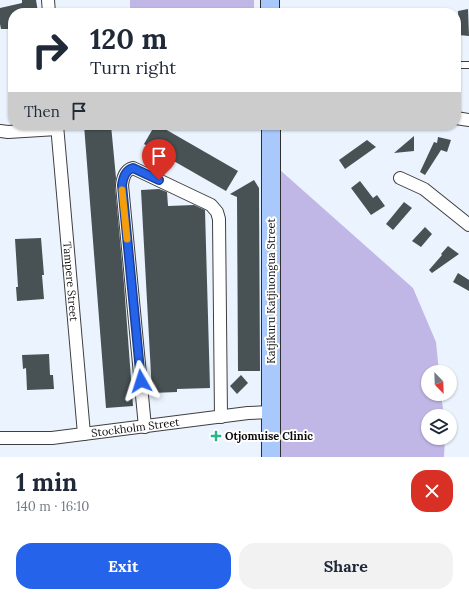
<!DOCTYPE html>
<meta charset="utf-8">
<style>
:root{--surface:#fff;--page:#f2f2f3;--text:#1f2937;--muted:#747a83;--accent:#2563eb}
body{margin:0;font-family:Lora,serif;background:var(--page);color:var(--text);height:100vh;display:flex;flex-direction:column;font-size:15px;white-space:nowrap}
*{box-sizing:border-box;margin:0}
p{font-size:13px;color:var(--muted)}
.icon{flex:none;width:22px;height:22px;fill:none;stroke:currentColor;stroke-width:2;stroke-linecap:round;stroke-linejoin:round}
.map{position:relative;height:457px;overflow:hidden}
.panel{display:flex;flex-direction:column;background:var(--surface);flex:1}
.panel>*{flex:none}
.top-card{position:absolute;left:8px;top:8px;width:453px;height:122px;border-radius:16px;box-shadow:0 1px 3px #0004;background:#fff;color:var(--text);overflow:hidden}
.needle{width:26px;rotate:157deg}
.buttons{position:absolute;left:421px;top:365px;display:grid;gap:8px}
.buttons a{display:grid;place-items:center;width:36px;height:36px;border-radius:50%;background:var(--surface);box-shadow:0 1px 3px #0004;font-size:20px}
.pin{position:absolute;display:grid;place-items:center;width:34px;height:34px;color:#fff;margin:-41px -17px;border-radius:50% 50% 50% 0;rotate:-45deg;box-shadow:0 0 4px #0007}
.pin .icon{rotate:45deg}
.me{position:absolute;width:44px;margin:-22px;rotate:354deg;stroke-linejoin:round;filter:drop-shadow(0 0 3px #0008)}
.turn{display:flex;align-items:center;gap:14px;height:84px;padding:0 16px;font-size:18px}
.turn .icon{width:52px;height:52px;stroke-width:2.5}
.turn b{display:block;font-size:28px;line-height:34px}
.then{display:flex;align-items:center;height:38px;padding:0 16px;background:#0003;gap:8px;font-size:15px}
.round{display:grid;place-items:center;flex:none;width:42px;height:42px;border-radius:16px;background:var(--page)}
.overview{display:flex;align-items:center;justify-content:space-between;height:68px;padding:0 16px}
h1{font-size:24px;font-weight:700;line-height:30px}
.cta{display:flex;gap:8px;margin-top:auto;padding:8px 16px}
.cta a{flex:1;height:46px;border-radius:16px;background:var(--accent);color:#fff;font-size:16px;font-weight:700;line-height:46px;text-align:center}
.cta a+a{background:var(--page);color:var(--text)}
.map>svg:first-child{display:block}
.green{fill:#c1b7e6}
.building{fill:#485254}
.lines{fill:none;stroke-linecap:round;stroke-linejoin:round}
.lane-casing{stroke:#3f3f3f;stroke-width:8}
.street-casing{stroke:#3f3f3f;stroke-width:14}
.secondary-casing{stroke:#2e2e2e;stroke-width:20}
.lane{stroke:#fff;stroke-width:6}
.street{stroke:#fff;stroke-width:12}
.secondary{stroke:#a9c8fb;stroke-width:18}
.route-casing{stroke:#184099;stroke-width:10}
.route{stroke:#2563eb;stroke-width:7}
.slow{stroke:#f59e0b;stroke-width:7}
.poi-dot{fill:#2ab588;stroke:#fff;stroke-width:1.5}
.labels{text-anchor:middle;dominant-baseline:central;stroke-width:4;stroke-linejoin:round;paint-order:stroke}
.street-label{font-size:11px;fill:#0c0c0c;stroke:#fff}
.poi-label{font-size:11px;font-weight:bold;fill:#0c0c0c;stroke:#fff;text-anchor:start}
</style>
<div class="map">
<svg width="469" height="457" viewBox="0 0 469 457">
<rect width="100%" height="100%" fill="#ebf4fe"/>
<g class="green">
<rect x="130" y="0" width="124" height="13"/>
<path d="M271,162l142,126 23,54 3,30h-11v22h13l3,22h-16v22h17l-1,19h-173z"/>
</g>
<g class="building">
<path d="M22,0h14l2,12 -26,1 1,16h-12l-1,-5v-16l22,-5z"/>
<path d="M468,9l1,27 -10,-1 -1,-24z"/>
<path d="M84,125h27l5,53 -1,8 9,98 9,122 -27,2z"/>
<path d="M155,125h3l80,46 -12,20 -82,-47z"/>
<path d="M414,136v15l-20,2z"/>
<path d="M438,137l13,3 -4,12 -6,-2 -16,25 -5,-3 14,-30 3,1z"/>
<path d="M367,140l9,7 -31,22 -6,-9z"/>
<path d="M254,180l5,8 1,183h-22l-1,-174 -7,-3z"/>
<path d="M360,181l13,17 4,-3 8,11 -14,9 -20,-27z"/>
<path d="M159,189l8,3 1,14 26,-1 11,5 5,178 -33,1v3l-25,1 -11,-203z"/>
<path d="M404,202l8,6 -19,22 -7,-6z"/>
<path d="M425,227l7,7 -11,13 -9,-6z"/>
<path d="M41,238l3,37h-2l2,24 -27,2 -1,-14h2l-3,-48z"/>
<path d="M448,246l11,8 -27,19 -3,-3 13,-15 -1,-1z"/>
<path d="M458,273l11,7v11l-16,-9z"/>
<path d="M49,354l1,21h3l1,14 -27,1 -1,-22 -3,1 -1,-14z"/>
<path d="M241,375l7,8 -11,11 -7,-8z"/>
</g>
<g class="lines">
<defs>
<path id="lane" d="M456,65h13"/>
<g id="street">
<path d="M48,0l1,13"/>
<path d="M456,118l13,2"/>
<path id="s1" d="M57,125l27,309"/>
<path d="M0,131l8,1 49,-3"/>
<path d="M400,178l24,11 45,36"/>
<path d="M145,427l-23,-242c1,-8 3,-15 11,-17l78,37 6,7 2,7 2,198"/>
<path id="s2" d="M0,438h52l196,-25 23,-1"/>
</g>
<g id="secondary">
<path d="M270,0v13"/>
<path d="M271,125v332"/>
</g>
</defs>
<use href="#lane" class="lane-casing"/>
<use href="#street" class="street-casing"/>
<use href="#secondary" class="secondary-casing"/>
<use href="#lane" class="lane"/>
<use href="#street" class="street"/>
<use href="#secondary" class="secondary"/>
</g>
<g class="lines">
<defs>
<path id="route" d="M141,381l-19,-196c1,-7 3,-15 11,-17l26,12"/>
</defs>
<use href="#route" class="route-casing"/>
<use href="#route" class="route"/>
<path class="slow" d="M122,190l5,49"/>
</g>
<path class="poi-dot" d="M214 430h4v4h4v4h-4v4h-4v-4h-4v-4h4z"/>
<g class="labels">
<g class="street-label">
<text stroke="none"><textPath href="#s1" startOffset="157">Tampere Street</textPath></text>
<text transform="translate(271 291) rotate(-90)">Katjikuru Katjiuongua Street</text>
<text stroke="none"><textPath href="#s2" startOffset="136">Stockholm Street</textPath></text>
</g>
<g class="poi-label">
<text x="225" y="436">Otjomuise Clinic</text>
</g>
</g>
</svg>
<div class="buttons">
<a><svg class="needle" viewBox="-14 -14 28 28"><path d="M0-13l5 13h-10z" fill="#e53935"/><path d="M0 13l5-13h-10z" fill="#747a83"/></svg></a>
<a><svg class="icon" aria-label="layers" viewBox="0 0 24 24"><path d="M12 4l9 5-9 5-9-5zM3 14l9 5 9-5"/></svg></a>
</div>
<div class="pin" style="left:159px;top:180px;background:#d93025"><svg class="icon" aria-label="arrive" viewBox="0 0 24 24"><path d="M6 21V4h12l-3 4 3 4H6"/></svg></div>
<svg class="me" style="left:141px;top:381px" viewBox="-20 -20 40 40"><path d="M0-17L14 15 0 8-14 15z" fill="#2563eb" stroke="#fff" stroke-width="4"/></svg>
<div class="top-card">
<div class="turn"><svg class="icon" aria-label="right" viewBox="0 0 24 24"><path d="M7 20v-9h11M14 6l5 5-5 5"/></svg><div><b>120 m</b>Turn right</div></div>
<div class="then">Then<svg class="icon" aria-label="arrive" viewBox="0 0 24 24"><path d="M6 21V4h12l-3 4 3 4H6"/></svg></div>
</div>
</div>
<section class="panel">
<div class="overview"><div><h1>1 min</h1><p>140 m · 16:10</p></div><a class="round" style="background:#d93025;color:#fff"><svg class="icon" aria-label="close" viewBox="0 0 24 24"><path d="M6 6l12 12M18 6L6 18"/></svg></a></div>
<div class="cta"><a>Exit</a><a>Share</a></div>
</section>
